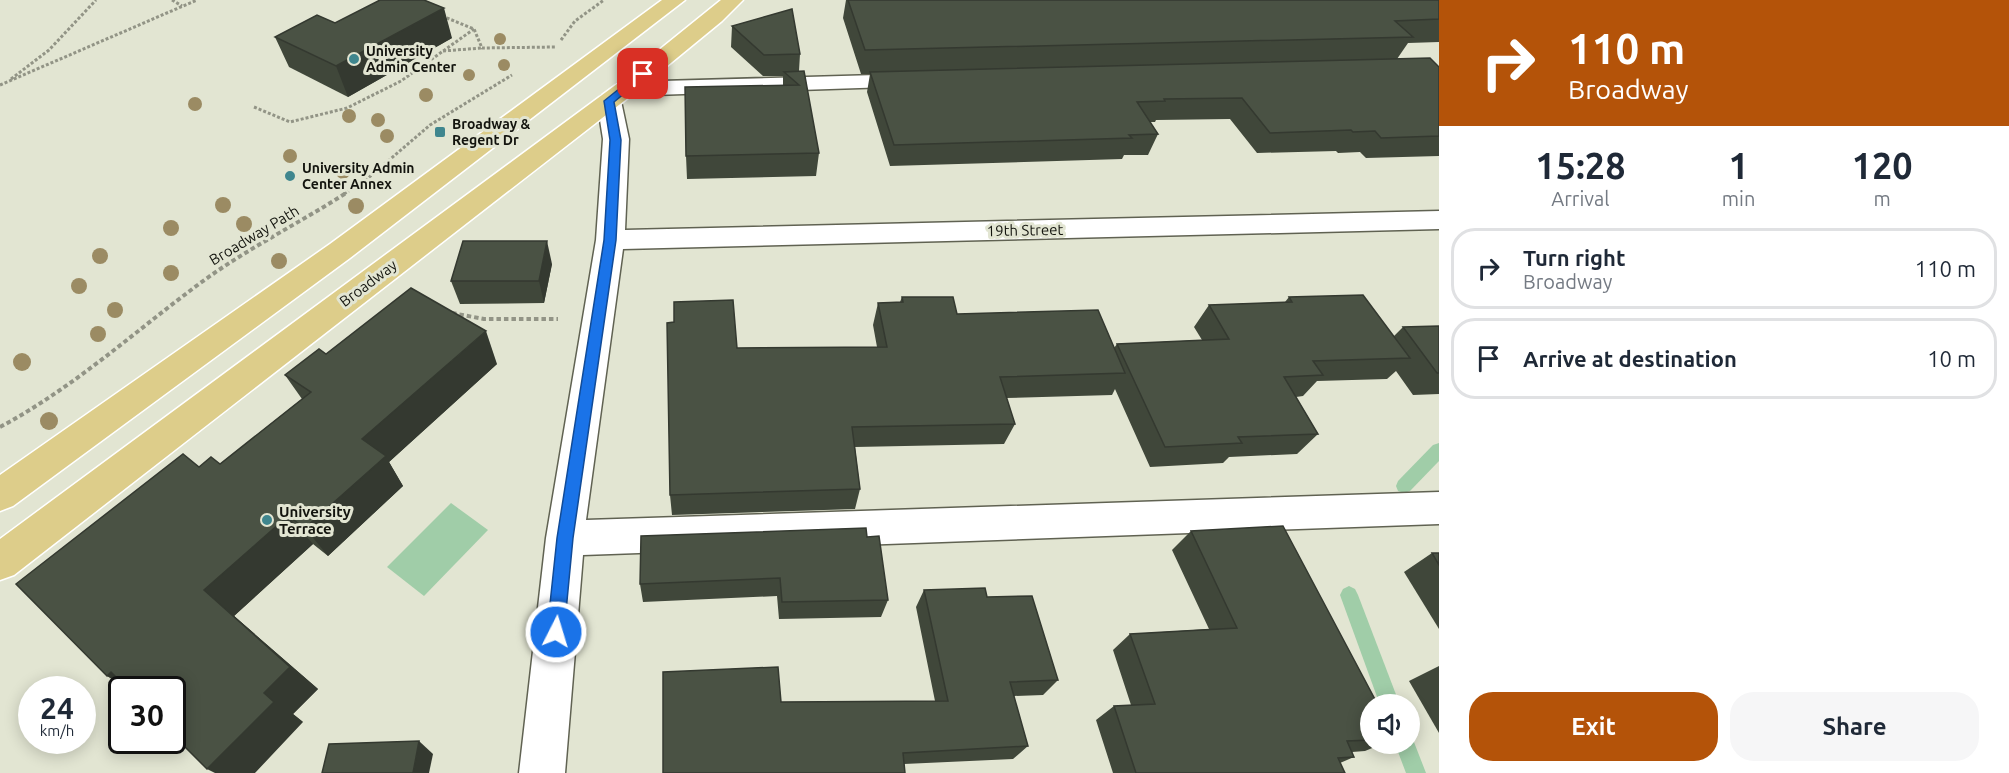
<!DOCTYPE html>
<style>
:root{--surface:#fff;--page:#f6f6f7;--text:#1f2937;--muted:#747a83;--line:#e0e1e3;--accent:#b45309}
body{margin:0;font-family:Ubuntu,sans-serif;background:var(--page);color:var(--text);height:100vh;display:flex;flex-direction:column;font-size:22px;white-space:nowrap}
*{box-sizing:border-box;margin:0}
p{font-size:20px;color:var(--muted)}
.icon{flex:none;width:33px;height:33px;fill:none;stroke:currentColor;stroke-width:2;stroke-linecap:round;stroke-linejoin:round}
.map{position:relative;flex:1;overflow:hidden}
.side{display:flex;flex-direction:column;background:var(--surface);width:570px}
.side>*{flex:none}
.banner{background:#b45309;color:#fff;overflow:hidden}
.controls{position:absolute;left:1360px;top:694px;display:grid;gap:12px}
.controls a{display:grid;place-items:center;width:60px;height:60px;border-radius:50%;background:var(--surface);box-shadow:0 3px 15px #0003;font-size:30px}
.speed{position:absolute;left:18px;top:676px;display:flex;gap:12px;font-size:30px;font-weight:700;text-align:center}
.speed>*{display:grid;place-content:center;width:78px;height:78px;border-radius:50%;background:var(--surface);box-shadow:0 3px 15px #0003;line-height:1}
.speed small{font-size:15px;font-weight:400}
.speed .limit{border:3px solid #111;border-radius:9px;background:#fff;color:#111}
.pin{position:absolute;display:grid;place-items:center;width:51px;height:51px;color:#fff;margin:-26px;border-radius:12px;box-shadow:0 3px 9px #0006}
.me{position:absolute;width:66px;margin:-33px;rotate:5deg;stroke-linejoin:round;filter:drop-shadow(0 0 4px #0008)}
.turn{display:flex;align-items:center;gap:21px;height:126px;padding:0 30px;font-size:27px}
.turn .icon{width:78px;height:78px;stroke-width:2.5}
.turn b{display:block;font-size:42px;line-height:51px}
.eta{display:flex;justify-content:space-evenly;align-items:center;height:102px;text-align:center}
.eta b{font-size:36px;font-weight:700;line-height:42px}
.action{display:flex;gap:12px;margin-top:auto;padding:12px 30px}
.action a{flex:1;height:69px;border-radius:24px;background:var(--accent);color:#fff;font-size:24px;font-weight:700;line-height:69px;text-align:center}
.action a+a{background:var(--page);color:var(--text)}
ul{padding:0;list-style:none}
li{display:flex;align-items:center;gap:18px;height:81px;margin:0 12px 9px;padding:0 18px;border:3px solid var(--line);border-radius:24px}
li div{flex:1}
li b{display:block;font-size:22px}
li em{font-style:normal}
main{display:flex;flex:1;min-height:0}
.map>svg:first-child{display:block}
.water{fill:#a0cda8}
.lines{fill:none;stroke-linecap:round;stroke-linejoin:round}
.stream{fill:#a0cda8;fill-rule:evenodd}
.minor-casing{stroke:#606252;stroke-width:3}
.major-casing{stroke:#fff;stroke-width:3}
.path-far1{stroke:#929486;stroke-width:3;stroke-dasharray:3 2;stroke-linecap:butt}
.path{stroke:#929486;stroke-width:4;stroke-dasharray:4.5 3;stroke-linecap:butt}
.minor{fill:#fff;fill-rule:evenodd}
.major{fill:#ddcd8a;fill-rule:evenodd}
.tree{fill:#9b8b63}
.wall{fill:#40473a}
.shaded-wall{fill:#343930}
.building{fill:#4a5244;stroke:#343930;stroke-width:1.5}
.route{fill:#1a73e8;stroke:#114b97;stroke-width:1.5}
.poi-dot{fill:#3f868e;stroke:#e2e5d2;stroke-width:2}
.labels{text-anchor:middle;dominant-baseline:central;stroke-width:6;stroke-linejoin:round;paint-order:stroke}
.far-poi-label{font-size:14px;font-weight:bold;fill:#13140e;stroke:#e2e5d2;text-anchor:start}
.street-label{font-size:15px;fill:#13140e;stroke:#e2e5d2}
.poi-label{font-size:15px;font-weight:bold;fill:#13140e;stroke:#e2e5d2;text-anchor:start}
</style>
<main>
<div class="map">
<svg width="1439" height="773" viewBox="0 0 1439 773">
<rect width="100%" height="100%" fill="#e2e5d2"/>
<path class="water" d="M451,503l37,27 -64,66 -37,-29z"/>
<g class="lines">
<g class="stream">
<path d="M1439,443v18l-29,30 -6,2 -6,-2 -2,-5 2,-5 35,-36z"/>
<path d="M1349,586l6,3 3,6 42,110h-20l-40,-110 3,-6z"/>
<path d="M1410,736l2,1 14,36h-20l-11,-29h15z"/>
</g>
<defs>
<g id="minor">
<path d="M912,74l8,2 4,5 -4,5 -295,10 -8,-2 -4,-5 4,-5 8,-2z"/>
<path d="M609,94l8,2 4,5 8,38 -4,91 814,-19v18l-816,20 -37,271 853,-28v32l-856,31 -18,218h-46l27,-235 50,-298 7,-101 -6,-38 4,-5z"/>
</g>
<g id="major">
<path d="M662,0h23l-335,258 -337,248 -13,5v-36l330,-231z"/>
<path d="M721,0h22l-21,21 -89,73 -619,481 -14,5v-41l617,-455z"/>
</g>
</defs>
<use href="#minor" class="minor-casing"/>
<use href="#major" class="major-casing"/>
<g class="path-far1">
<path d="M172,0l10,6"/>
<path d="M442,16l32,13 8,19 73,-1"/>
<path d="M561,40l14,-19 29,-21"/>
<path d="M443,51l39,-3"/>
<path d="M11,79l38,-29 47,-50"/>
<path d="M0,85l197,-85"/>
<path d="M254,107l36,15 57,-14 54,-27 73,-52"/>
<path d="M344,194l23,-15 63,-54 82,-50"/>
</g>
<g class="path">
<path d="M452,313l32,6h74"/>
<path d="M0,427c73,-39 133,-94 199,-143 47,-35 99,-60 147,-91"/>
</g>
<use href="#minor" class="minor"/>
<use href="#major" class="major"/>
</g>
<g class="tree">
<circle cx="500" cy="39" r="6"/>
<circle cx="504" cy="65" r="6"/>
<circle cx="469" cy="75" r="6"/>
<circle cx="426" cy="95" r="7"/>
<circle cx="195" cy="104" r="7"/>
<circle cx="349" cy="116" r="7"/>
<circle cx="378" cy="120" r="7"/>
<circle cx="387" cy="136" r="7"/>
<circle cx="290" cy="156" r="7"/>
<circle cx="343" cy="172" r="7"/>
<circle cx="223" cy="205" r="8"/>
<circle cx="356" cy="206" r="8"/>
<circle cx="244" cy="224" r="8"/>
<circle cx="171" cy="228" r="8"/>
<circle cx="100" cy="256" r="8"/>
<circle cx="279" cy="261" r="8"/>
<circle cx="171" cy="273" r="8"/>
<circle cx="79" cy="286" r="8"/>
<circle cx="115" cy="310" r="8"/>
<circle cx="98" cy="334" r="8"/>
<circle cx="22" cy="362" r="9"/>
<circle cx="49" cy="421" r="9"/>
</g>
<g class="wall">
<path d="M846,0h593v42l-31,1 -11,16 42,8v89l-73,2 -6,-6 -22,1 -2,-2 -79,2 -27,-34 -74,1 -1,2h-5l8,12 -10,21h-24l-2,4 -232,7 -23,-74 3,-18h-9l-18,-56z"/>
<path d="M335,23l117,15 -104,59 -59,-30 -14,-30z"/>
<path d="M732,26l68,28 -1,17 20,82 -3,23 -129,3 -1,-23 97,-70v-10h-20l-32,-29z"/>
<path d="M552,264l-8,39 -84,1 -9,-23z"/>
<path d="M902,297l55,17 157,34 3,-4 85,-4 -8,-13 15,-22 76,-3 4,-5 105,39 9,-9 36,-1v68l-26,1 -17,-24 -9,8 -70,2 -14,15 -7,1 22,37 -21,20 -68,3 -6,6 -73,4 -35,-78 -3,6 -106,3 9,26 -11,20 -149,3 5,42 -5,20 -183,6 -2,-20 67,-147 140,-1 -4,-22 5,-22 22,-1z"/>
<path d="M326,354l171,10 -108,98 14,24 -75,70 -15,-12 -79,72 84,73 -25,25 10,8 -177,-35 -19,-11 92,-209 21,-3 82,-65 -17,-24z"/>
<path d="M1191,531l180,174v39h11l-17,7 -13,1 2,5 -14,6 5,10h-232l-17,-53 18,-14 17,-1 -18,-55 17,-16 79,-5 -37,-79z"/>
<path d="M867,537l21,63 -7,17 -102,2 -2,-23 -134,6 -3,-18z"/>
<path d="M1432,553h7v76l-35,-57z"/>
<path d="M924,590l63,7 71,83 -15,15 -29,1 14,50 -15,13 -109,5 -123,-62 154,-1 -19,-94z"/>
<path d="M1439,666v67l-30,-52z"/>
</g>
<g class="shaded-wall">
<path d="M444,8l8,30 -104,59 -12,-31z"/>
<path d="M547,241l5,23 -8,39 -5,-22z"/>
<path d="M486,331l11,33 -108,98 14,24 -75,70 -23,-28 57,-89z"/>
<path d="M288,516l25,28 -79,72 84,73 -25,25 10,8 -48,51h-40l-8,-4 57,-76 -60,-103z"/>
<path d="M111,672l21,18 -25,-14z"/>
<path d="M419,741l14,13 -4,19h-16z"/>
</g>
<g class="building">
<path d="M380,0h44l20,8 -108,58 -61,-29 42,-22 18,8z"/>
<path d="M848,0h591v19l-44,2 18,16 -548,13z"/>
<path d="M792,9l8,45 -36,1 -32,-29z"/>
<path d="M1430,58l9,9v69l-58,2 -6,-7 -22,1 -2,-2 -81,3 -28,-35 -78,1 1,2 -28,1 21,32 -29,1 3,3 -238,7 -24,-73z"/>
<path d="M804,71l15,82 -133,3 -1,-69 114,-2 -15,-13z"/>
<path d="M463,241h84l-8,40h-88z"/>
<path d="M411,288l75,43 -124,108 24,17 -81,72 -17,-12 -84,74 86,77 -26,26 10,9 -67,67 -35,-35v-44h-43l-18,-18 -4,4 -91,-92 167,-130 16,13 12,-10 9,7 91,-72 -26,-17 34,-26 7,5z"/>
<path d="M1363,295l47,63 -97,3 10,14 -39,2 34,57 -80,3 4,6 -77,4 -48,-103 112,-5 -20,-34 83,-3 -3,-5z"/>
<path d="M902,297h51l4,17 141,-4 27,63 -125,4 15,47 -163,3 8,62 -190,6 -3,-172 7,-1v-20l59,-2 4,48 150,-1 -9,-44 25,-1z"/>
<path d="M1439,326v47h-2l-34,-46z"/>
<path d="M1283,526l95,179h-7v35l-24,1 7,16 -16,1 7,15h-209l-22,-67 41,-2 -25,-70 107,-6 -46,-97z"/>
<path d="M866,528l1,9 12,-1 9,64 -106,2 -2,-24 -140,6 1,-48z"/>
<path d="M1432,553h7v12z"/>
<path d="M985,588l2,9 45,-1 26,84 -48,2 18,64 -125,7 2,20h-242v-101l115,-5 3,35 167,-1 -24,-111z"/>
<path d="M419,741l-6,32h-91l7,-29z"/>
</g>
<path class="route" d="M640,72l8,2 -34,28 7,38 -5,100 -43,298 -9,94 -2,6 -6,3 -6,-3 -3,-6 10,-94 47,-298 6,-100 -6,-39z"/>
<g class="poi-dot">
<circle cx="354" cy="59" r="6"/>
<rect x="434" y="126" width="12" height="12" rx="3"/>
<circle cx="290" cy="176" r="6"/>
<circle cx="267" cy="520" r="6"/>
</g>
<g class="labels">
<g class="far-poi-label">
<text x="366" y="51">University<tspan x="366" dy="16">Admin Center</tspan></text>
<text x="452" y="124">Broadway &amp;<tspan x="452" dy="16">Regent Dr</tspan></text>
<text x="302" y="168">University Admin<tspan x="302" dy="16">Center Annex</tspan></text>
</g>
<g class="street-label">
<text transform="translate(1025 230) rotate(-1)">19th Street</text>
<text transform="translate(254 235) rotate(-31)">Broadway Path</text>
<text transform="translate(368 283) rotate(-37)">Broadway</text>
</g>
<g class="poi-label">
<text x="279" y="511">University<tspan x="279" dy="17">Terrace</tspan></text>
</g>
</g>
</svg>
<div class="controls">
<a><svg class="icon" aria-label="sound" viewBox="0 0 24 24"><path d="M4 9h4l5-4v14l-5-4H4zM17 9q2 3 0 6"/></svg></a>
</div>
<div class="speed"><div>24<small>km/h</small></div><div class="limit">30</div></div>
<div class="pin" style="left:643px;top:74px;background:#d93025"><svg class="icon" aria-label="arrive" viewBox="0 0 24 24"><path d="M6 21V4h12l-3 4 3 4H6"/></svg></div>
<svg class="me" style="left:556px;top:632px" viewBox="-20 -20 40 40"><circle r="17" fill="#1a73e8" stroke="#fff" stroke-width="3"/><path d="M0-11L8 9 0 5-8 9z" fill="#fff"/></svg>
</div>
<section class="side">
<div class="banner">
<div class="turn"><svg class="icon" aria-label="right" viewBox="0 0 24 24"><path d="M7 20v-9h11M14 6l5 5-5 5"/></svg><div><b>110 m</b>Broadway</div></div>
</div>
<div class="eta">
<div><b>15:28</b><p>Arrival</p></div>
<div><b>1</b><p>min</p></div>
<div><b>120</b><p>m</p></div>
</div>
<ul>
<li><svg class="icon" aria-label="right" viewBox="0 0 24 24"><path d="M7 20v-9h11M14 6l5 5-5 5"/></svg><div><b>Turn right</b><p>Broadway</p></div><em>110 m</em></li>
<li><svg class="icon" aria-label="arrive" viewBox="0 0 24 24"><path d="M6 21V4h12l-3 4 3 4H6"/></svg><div><b>Arrive at destination</b></div><em>10 m</em></li>
</ul>
<div class="action"><a>Exit</a><a>Share</a></div>
</section>
</main>
